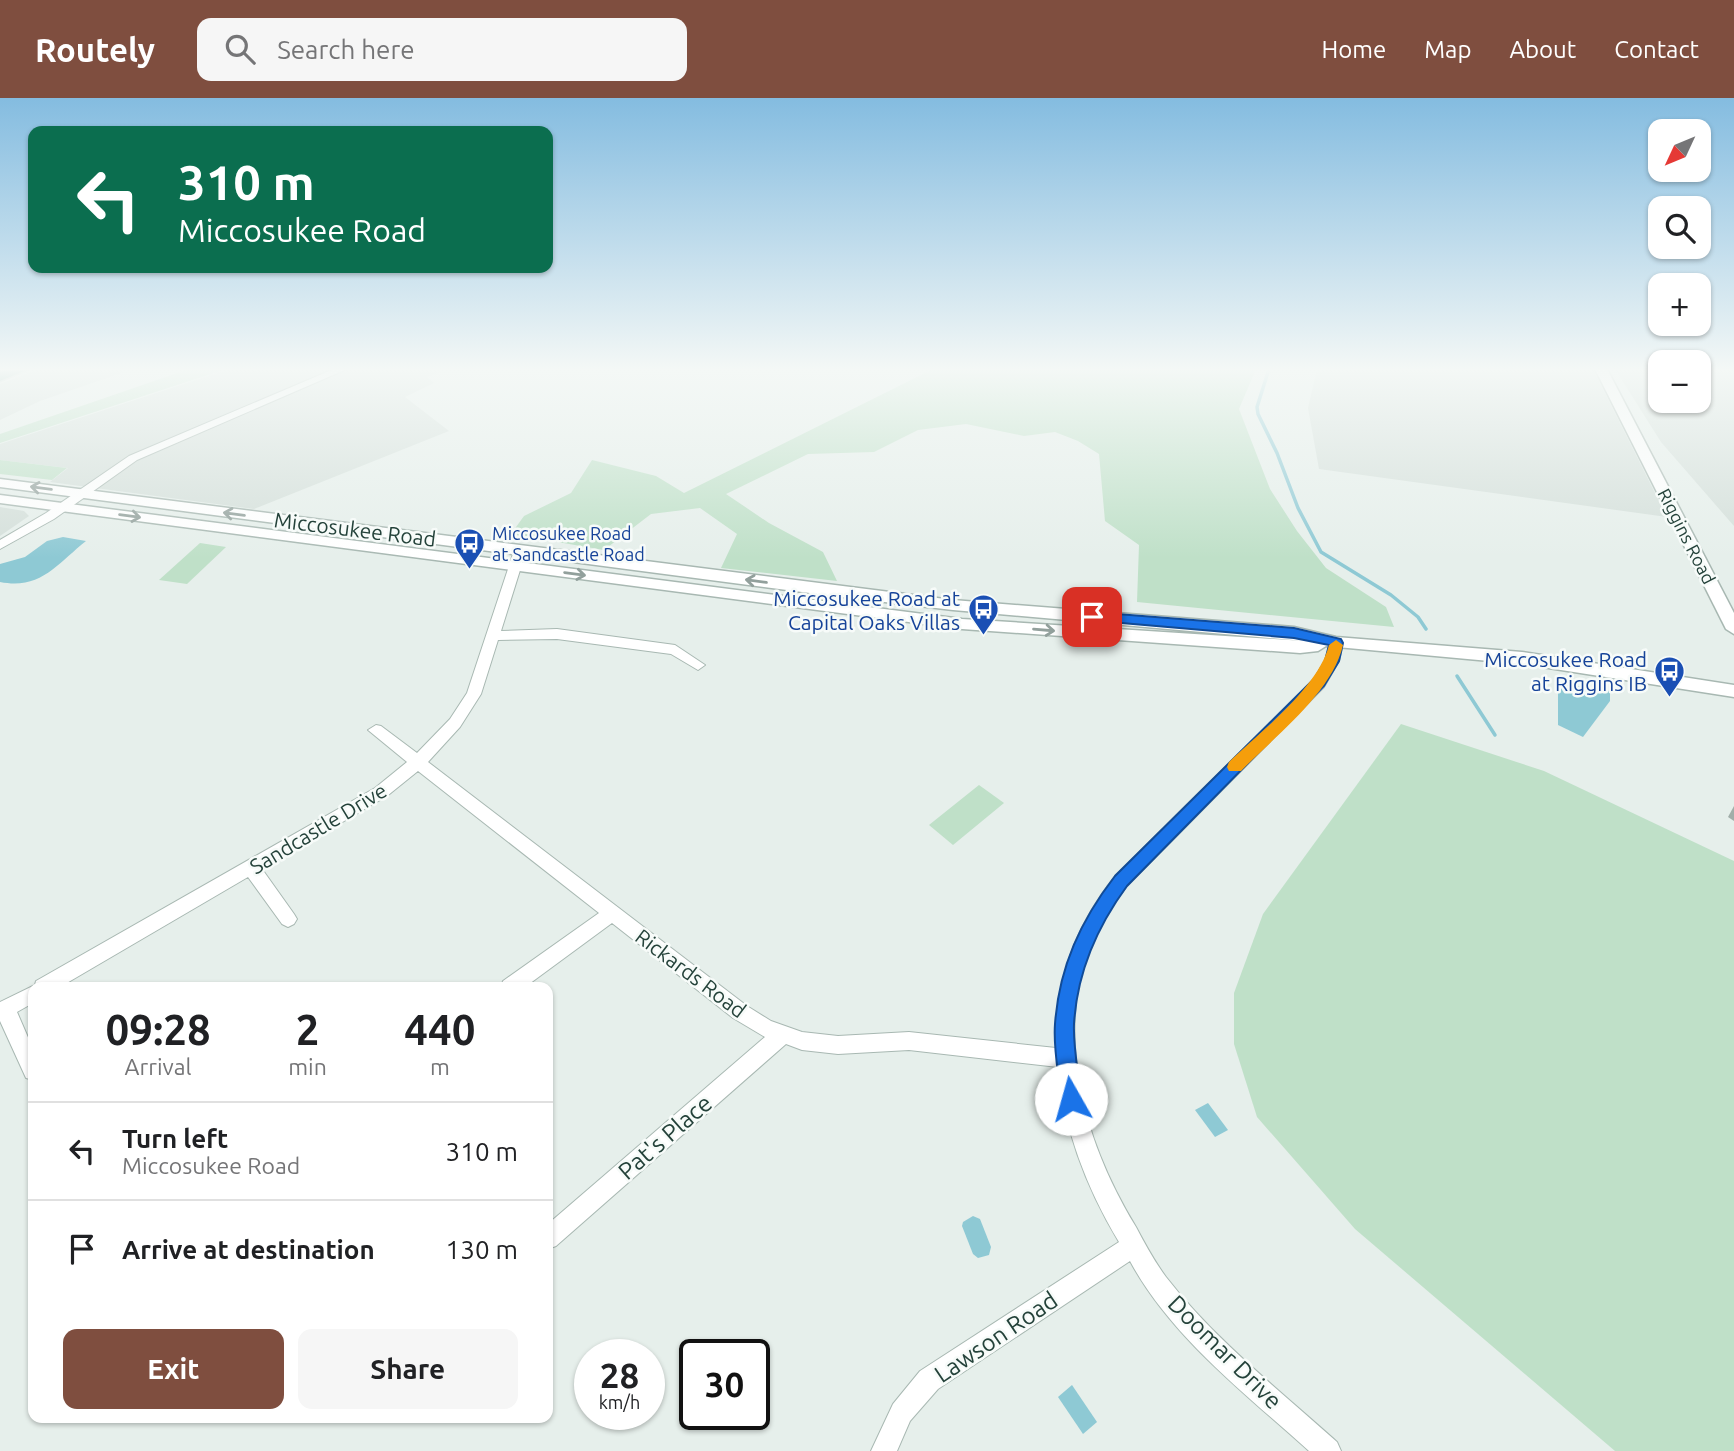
<!DOCTYPE html>
<meta charset="utf-8">
<style>
:root{--surface:#fff;--page:#f6f6f6;--text:#202124;--muted:#757577;--line:#e0e0e0;--accent:#7f4e3f}
body{margin:0;font-family:Ubuntu,sans-serif;background:var(--page);color:var(--text);height:100vh;display:flex;flex-direction:column;font-size:26px;white-space:nowrap}
*{box-sizing:border-box;margin:0}
p{font-size:23px;color:var(--muted)}
.icon{flex:none;width:38px;height:38px;fill:none;stroke:currentColor;stroke-width:2;stroke-linecap:round;stroke-linejoin:round}
.map{position:relative;flex:1;overflow:hidden}
.drawer{position:absolute;left:28px;top:884px;width:525px;height:441px;display:flex;flex-direction:column;background:var(--surface);border-radius:14px;box-shadow:0 2px 5px #0004}
.drawer>*{flex:none}
.hud{position:absolute;left:28px;top:28px;width:525px;height:147px;border-radius:14px;box-shadow:0 2px 5px #0004;background:#0b6e4f;color:#fff;overflow:hidden}
.needle{width:46px;rotate:226deg}
.buttons{position:absolute;left:1648px;top:21px;display:grid;gap:14px}
.buttons a{display:grid;place-items:center;width:63px;height:63px;border-radius:14px;background:var(--surface);box-shadow:0 2px 5px #0004;font-size:35px}
.speed{position:absolute;left:574px;top:1241px;display:flex;gap:14px;font-size:35px;font-weight:700;text-align:center}
.speed>*{display:grid;place-content:center;width:91px;height:91px;border-radius:50%;background:var(--surface);box-shadow:0 2px 5px #0004;line-height:1}
.speed small{font-size:18px;font-weight:400}
.speed .limit{border:4px solid #111;border-radius:10px;background:#fff;color:#111}
.pin{position:absolute;display:grid;place-items:center;width:60px;height:60px;color:#fff;margin:-30px;border-radius:14px;box-shadow:0 4px 10px #0006}
.me{position:absolute;width:77px;margin:-38px;rotate:353deg;stroke-linejoin:round;filter:drop-shadow(0 0 5px #0008)}
.turn{display:flex;align-items:center;gap:24px;height:147px;padding:0 35px;font-size:32px}
.turn .icon{width:91px;height:91px;stroke-width:2.5}
.turn b{display:block;font-size:49px;line-height:60px}
.eta{display:flex;justify-content:space-evenly;align-items:center;height:119px;text-align:center}
.eta b{font-size:42px;font-weight:700;line-height:49px}
.button{display:flex;gap:14px;margin-top:auto;padding:14px 35px}
.button a{flex:1;height:80px;border-radius:14px;background:var(--accent);color:#fff;font-size:28px;font-weight:700;line-height:80px;text-align:center}
.button a+a{background:var(--page);color:var(--text)}
ul{padding:0;list-style:none}
li{display:flex;align-items:center;gap:21px;height:98px;padding:0 35px;border-top:2px solid var(--line)}
li div{flex:1}
li b{display:block;font-size:26px}
li em{font-style:normal}
header{display:flex;align-items:center;gap:42px;box-sizing:border-box;height:98px;padding:0 35px;background:var(--accent);color:#fff}
header strong{font-size:33px}
nav{display:flex;gap:38px;margin-inline-start:auto;font-size:24px}
.search{width:490px;height:63px;background:var(--page);display:flex;align-items:center;gap:18px;box-sizing:border-box;padding:0 24px;border-radius:14px;color:var(--muted);font-size:26px}
.map>svg:first-child{display:block}
.built{fill:#d4dfda}
.green{fill:#bfe0c8}
.water{fill:#8ec9d4}
.lines{fill:none;stroke-linecap:round;stroke-linejoin:round}
.stream{stroke:#8ec9d4;stroke-width:3.5}
.minor-casing{stroke:#a8b8b2;stroke-width:2}
.tertiary-casing{stroke:#a8b8b2;stroke-width:3}
.primary-casing{stroke:#c2cac8;stroke-width:3}
.minor{fill:#fff;fill-rule:evenodd}
.tertiary{fill:#fff;fill-rule:evenodd}
.primary{fill:#6aa596;fill-rule:evenodd}
.wall{fill:#a1aea9}
.oneway{stroke:#92a09c}
.route{fill:#1a73e8;stroke:#114b97;stroke-width:2}
.slow{fill:#f59e0b}
.labels{text-anchor:middle;dominant-baseline:central;stroke-width:5;stroke-linejoin:round;paint-order:stroke}
.far-transit-label{font-size:18px;fill:#164399;stroke:#f7fbf9;text-anchor:start}
.far-street-label{font-size:18px;fill:#24423a;stroke:#f7fbf9}
.street-label{font-size:21px;fill:#24423a;stroke:#f7fbf9}
.transit-label{font-size:21px;fill:#164399;stroke:#f7fbf9;text-anchor:end}
.near-street-label{font-size:24px;fill:#24423a;stroke:#f7fbf9}
</style>
<header>
<strong>Routely</strong>
<div class="search"><svg class="icon" aria-label="search" viewBox="0 0 24 24"><circle cx="10" cy="10" r="6"/><path d="M15 15l6 6"/></svg>Search here</div>
<nav><a>Home</a><a>Map</a><a>About</a><a>Contact</a></nav>
</header>
<div class="map">
<svg width="1734" height="1353" viewBox="0 0 1734 1353">
<rect width="100%" height="100%" fill="#e6efeb"/>
<g class="built">
<path d="M39,271h94l-93,32 -40,19v-36z"/>
<path d="M230,271h220l-23,8 7,6 -29,14 44,34 -195,78 -204,-27 18,-14 -68,-8v-16z"/>
<path d="M1317,271h276l74,148 -348,-48 -11,-61z"/>
<path d="M1615,271h46v32h38v-32h35v157l-73,-84z"/>
<path d="M0,409l24,4 5,5 -29,20z"/>
</g>
<g class="green">
<path d="M189,271h37l-226,74v-9z"/>
<path d="M933,271h323l-17,40 31,80 27,42 29,37 60,39 8,20 -257,-25 2,-57 -34,-24 -6,-67 -21,-13 -23,-9 -31,4 -58,-12 -48,6 -44,22 -66,2 -82,40 43,29 54,29 14,29 -116,-13 16,-34 -37,-26 -49,6 -47,36 -93,-16 13,-18 47,-23 21,-33 64,16 28,17z"/>
<path d="M0,362l67,8 -15,12 -52,-6z"/>
<path d="M200,445l26,4 -39,37 -28,-4z"/>
<path d="M1401,626l143,47 190,90v590h-119l-260,-222 -98,-112 -23,-73v-51l29,-79z"/>
<path d="M979,687l25,18 -51,42 -24,-20z"/>
</g>
<g class="water">
<path d="M63,439l23,4c-29,23 -45,49 -86,41v-18l25,-7 22,-16z"/>
<path d="M1558,585l52,8v10l-27,36 -25,-12z"/>
<path d="M1208,1005l20,27 -13,7 -20,-27z"/>
<path d="M973,1118l7,3 11,28 -2,8 -11,3 -5,-4 -11,-28 1,-4z"/>
<path d="M1072,1287l25,37 -14,12 -25,-37z"/>
</g>
<g class="lines">
<g class="stream">
<path d="M1269,271l-12,38 1,7 19,39 21,55 23,44 70,43 27,22 8,12"/>
<path d="M1457,578l38,59"/>
</g>
<defs>
<g id="minor">
<path d="M334,271h13l-210,91 -83,59 -54,30v-9l46,-27 83,-57z"/>
<path d="M520,449l6,4 -25,80 56,-2 118,16 30,20 -7,5 -27,-16 -114,-15 -59,1 -17,54 -21,33 -32,35 319,244 24,15 31,11 36,4 71,-4 147,16c1,-69 16,-117 59,-172l199,-197 11,-18 6,-21h10l2,3 -4,18 -15,26 -197,199c-12,15 -24,31 -32,49 -44,95 -11,207 41,292 9,17 18,34 30,50 48,62 113,113 171,165l4,9h-32c-63,-57 -138,-114 -179,-190l-192,128 -28,32 -13,30h-26l22,-47 27,-33 199,-129c-32,-53 -55,-113 -61,-175l-149,-17 -71,4 -36,-4 -16,-6 -230,202 -8,3v-25l217,-187 -32,-19 -121,-95 -87,64h-24l2,-6 96,-68 -181,-142 -31,25 -125,73 32,45 3,5 -3,5 -6,3 -6,-3 -34,-47 -188,110h-27v16l-16,9 16,37v31l-7,-2 -26,-57v-19l35,-17 1,-4 339,-193 32,-26 -39,-32 8,-5 5,1 36,27 33,-34 17,-26 47,-142z"/>
</g>
<g id="tertiary">
<path d="M1595,271h12l127,244v21l-8,-5z"/>
<path d="M0,381l953,121 341,27 42,10 186,15 212,33v12l-212,-33 -196,-18 -8,5 -18,2 -338,-24 -962,-126v-8l962,124 342,22 -351,-31 -128,-15 -825,-108z"/>
</g>
<path id="primary" d="M11,271h18l-29,12v-9z"/>
</defs>
<use href="#minor" class="minor-casing"/>
<use href="#tertiary" class="tertiary-casing"/>
<use href="#primary" class="primary-casing"/>
<use href="#minor" class="minor"/>
<use href="#tertiary" class="tertiary"/>
<use href="#primary" class="primary"/>
</g>
<path class="wall" d="M1734,708v15l-6,-4z"/>
<defs><path id="oneway-shaft" d="M-6 0H5M1.5-3L5.5 0L1.5 3" fill="none" stroke-width="1.6" stroke-linecap="round" stroke-linejoin="round" transform="scale(1.75)"/></defs>
<g class="oneway">
<use href="#oneway-shaft" transform="translate(41 390) rotate(-173)"/>
<use href="#oneway-shaft" transform="translate(234 416) rotate(-173)"/>
<use href="#oneway-shaft" transform="translate(130 418) rotate(7)"/>
<use href="#oneway-shaft" transform="translate(575 476) rotate(8)"/>
<use href="#oneway-shaft" transform="translate(756 483) rotate(-172)"/>
<use href="#oneway-shaft" transform="translate(1044 532) rotate(5)"/>
</g>
<linearGradient id="sky" x2="0" y2="1"><stop stop-color="#84bce0"/><stop offset="0.59" stop-color="#f4f8f6"/><stop offset="1" stop-color="#f4f8f6" stop-opacity="0"/></linearGradient>
<rect width="1734" height="460" fill="url(#sky)"/>
<path class="route" d="M1092,514l202,16 47,11 2,4 -4,18 -15,25 -197,200c-30,41 -50,86 -53,138 -1,24 5,51 7,75l-3,7 -7,3 -7,-3 -3,-7c-2,-24 -8,-51 -6,-75 4,-57 26,-104 60,-148l199,-197 11,-18 4,-16 -35,-7 -207,-18 -2,-3z"/>
<path class="slow" d="M1336,542l7,5c-11,48 -68,91 -102,126h-12l-2,-4 2,-5c32,-31 89,-74 100,-117z"/>
<defs>
<symbol id="bus-pin" viewBox="-11 -11 22 30"><path d="M0 17L-7.5 6A9.5 9.5 0 1 1 7.5 6Z" fill="#1a4fb4" stroke="#f7fbf9"/><path d="M-5-6H5V4H4V6H2V4H-2V6H-4V4H-5ZM-3.5-4V0h7V-4ZM-3.5 1.2v1.5H-2V1.2ZM2 1.2v1.5H3.5V1.2Z" fill="#fff"/></symbol>
</defs>
<g fill-rule="evenodd">
<use href="#bus-pin" x="452" y="428" width="35" height="47"/>
<use href="#bus-pin" x="966" y="494" width="35" height="47"/>
<use href="#bus-pin" x="1652" y="556" width="35" height="47"/>
</g>
<g class="labels">
<g class="far-transit-label">
<text x="492" y="435">Miccosukee Road<tspan x="492" dy="21">at Sandcastle Road</tspan></text>
</g>
<g class="far-street-label">
<text transform="translate(1687 438) rotate(63)">Riggins Road</text>
</g>
<g class="street-label">
<text transform="translate(355 431) rotate(7)">Miccosukee Road</text>
<text transform="translate(318 730) rotate(-31)">Sandcastle Drive</text>
<text transform="translate(691 875) rotate(37)">Rickards Road</text>
</g>
<g class="transit-label">
<text x="960" y="500">Miccosukee Road at<tspan x="960" dy="24">Capital Oaks Villas</tspan></text>
<text x="1647" y="561">Miccosukee Road<tspan x="1647" dy="24">at Riggins IB</tspan></text>
</g>
<g class="near-street-label">
<text transform="translate(665 1039) rotate(-41)">Pat's Place</text>
<text transform="translate(996 1239) rotate(-34)">Lawson Road</text>
<text transform="translate(1225 1254) rotate(45)">Doomar Drive</text>
</g>
</g>
</svg>
<div class="buttons">
<a><svg class="needle" viewBox="-14 -14 28 28"><path d="M0-13l5 13h-10z" fill="#e53935"/><path d="M0 13l5-13h-10z" fill="#757577"/></svg></a>
<a><svg class="icon" aria-label="search" viewBox="0 0 24 24"><circle cx="10" cy="10" r="6"/><path d="M15 15l6 6"/></svg></a>
<a>+</a>
<a>−</a>
</div>
<div class="speed"><div>28<small>km/h</small></div><div class="limit">30</div></div>
<div class="pin" style="left:1092px;top:519px;background:#d93025"><svg class="icon" aria-label="arrive" viewBox="0 0 24 24"><path d="M6 21V4h12l-3 4 3 4H6"/></svg></div>
<svg class="me" style="left:1071px;top:1001px" viewBox="-20 -20 40 40"><circle r="19" fill="#fff"/><path d="M0-13L10 11 0 6-10 11z" fill="#1a73e8"/></svg>
<div class="hud">
<div class="turn"><svg class="icon" aria-label="left" viewBox="0 0 24 24"><path d="M17 20v-9H6M10 6l-5 5 5 5"/></svg><div><b>310 m</b>Miccosukee Road</div></div>
</div>
<section class="drawer">
<div class="eta">
<div><b>09:28</b><p>Arrival</p></div>
<div><b>2</b><p>min</p></div>
<div><b>440</b><p>m</p></div>
</div>
<ul>
<li><svg class="icon" aria-label="left" viewBox="0 0 24 24"><path d="M17 20v-9H6M10 6l-5 5 5 5"/></svg><div><b>Turn left</b><p>Miccosukee Road</p></div><em>310 m</em></li>
<li><svg class="icon" aria-label="arrive" viewBox="0 0 24 24"><path d="M6 21V4h12l-3 4 3 4H6"/></svg><div><b>Arrive at destination</b></div><em>130 m</em></li>
</ul>
<div class="button"><a>Exit</a><a>Share</a></div>
</section>
</div>
